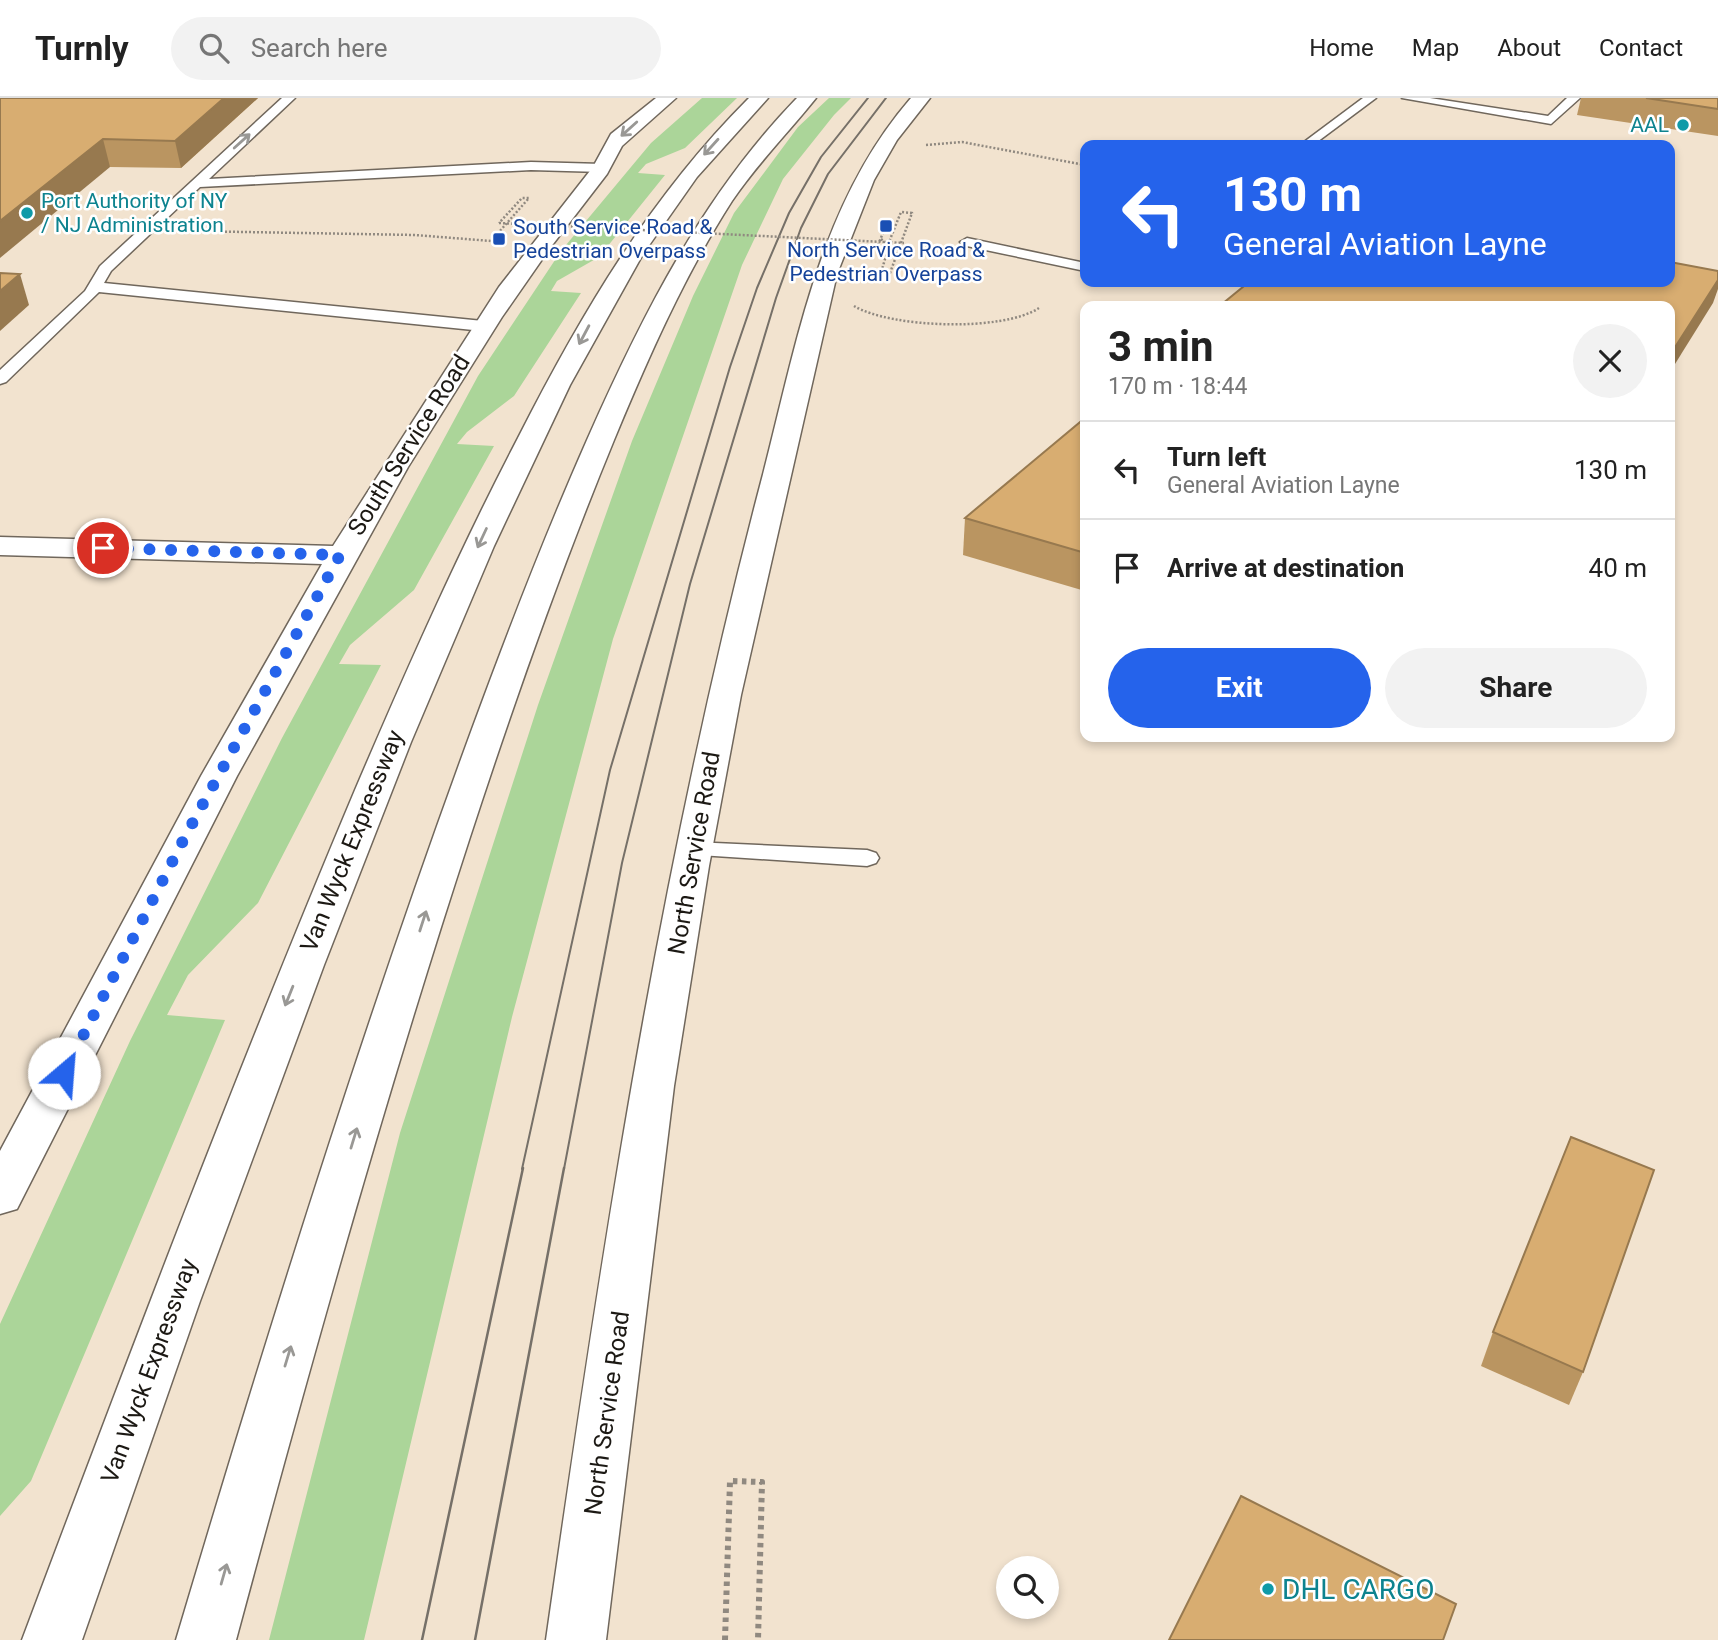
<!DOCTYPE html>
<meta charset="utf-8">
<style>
:root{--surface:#fff;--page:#f2f2f2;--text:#222;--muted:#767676;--line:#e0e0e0;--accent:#2563eb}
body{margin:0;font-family:Roboto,sans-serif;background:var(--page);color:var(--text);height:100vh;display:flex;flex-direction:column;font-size:26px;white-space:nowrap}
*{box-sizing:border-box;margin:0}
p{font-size:23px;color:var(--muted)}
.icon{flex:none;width:38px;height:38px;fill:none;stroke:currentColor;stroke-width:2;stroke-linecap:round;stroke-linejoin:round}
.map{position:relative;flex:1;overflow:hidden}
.sheet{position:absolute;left:1080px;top:203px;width:595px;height:441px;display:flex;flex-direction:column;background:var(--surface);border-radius:14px;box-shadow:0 4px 10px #0003}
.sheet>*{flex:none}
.banner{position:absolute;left:1080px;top:42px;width:595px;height:147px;border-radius:14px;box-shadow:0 4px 10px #0003;background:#2563eb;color:#fff;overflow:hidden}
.fabs{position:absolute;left:996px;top:1458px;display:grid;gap:14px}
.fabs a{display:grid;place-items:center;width:63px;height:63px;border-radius:50%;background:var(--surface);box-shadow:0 4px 10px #0003;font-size:35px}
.pin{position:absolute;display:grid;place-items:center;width:60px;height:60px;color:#fff;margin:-30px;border:4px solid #fff;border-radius:50%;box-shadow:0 2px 7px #0007}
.me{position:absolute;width:77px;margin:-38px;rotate:27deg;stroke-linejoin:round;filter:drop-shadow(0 0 5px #0008)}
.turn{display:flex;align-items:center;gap:24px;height:147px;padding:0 28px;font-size:32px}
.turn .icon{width:91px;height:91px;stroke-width:2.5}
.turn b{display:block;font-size:49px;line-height:60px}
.round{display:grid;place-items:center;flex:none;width:74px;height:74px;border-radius:37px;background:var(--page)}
.overview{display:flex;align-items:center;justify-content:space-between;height:119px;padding:0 28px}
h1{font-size:42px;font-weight:700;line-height:52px}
.button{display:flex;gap:14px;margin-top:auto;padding:14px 28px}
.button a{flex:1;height:80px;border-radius:42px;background:var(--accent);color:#fff;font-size:28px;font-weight:700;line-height:80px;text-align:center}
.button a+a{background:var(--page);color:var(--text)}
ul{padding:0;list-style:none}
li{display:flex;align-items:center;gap:21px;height:98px;padding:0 28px;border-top:2px solid var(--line)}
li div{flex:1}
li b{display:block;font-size:26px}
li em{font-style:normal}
header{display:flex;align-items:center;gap:42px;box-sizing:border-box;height:98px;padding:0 35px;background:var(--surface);border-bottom:2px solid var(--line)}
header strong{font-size:33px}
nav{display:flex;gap:38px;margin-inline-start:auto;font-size:24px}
.search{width:490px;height:63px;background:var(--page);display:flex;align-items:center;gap:18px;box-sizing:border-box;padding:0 24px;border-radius:38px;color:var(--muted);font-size:26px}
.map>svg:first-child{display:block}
.built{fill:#f2e3cf;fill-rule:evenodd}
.green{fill:#abd599}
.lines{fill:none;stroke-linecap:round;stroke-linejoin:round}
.service-casing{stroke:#70675c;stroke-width:3}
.minor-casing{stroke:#70675c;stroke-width:3}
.motorway-casing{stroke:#70675c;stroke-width:3}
.path-far1{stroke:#908980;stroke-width:2.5;stroke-dasharray:2 2;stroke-linecap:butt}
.path{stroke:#908980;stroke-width:6;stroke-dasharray:4.5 4.5;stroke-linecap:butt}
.service{fill:#fff;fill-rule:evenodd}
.minor{fill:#fff;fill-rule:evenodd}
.motorway{fill:#fff;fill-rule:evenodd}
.tram-far1{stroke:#767068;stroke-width:2}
.tram{stroke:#767068;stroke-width:2.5}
.path-bridge{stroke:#908980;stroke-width:2.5;stroke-dasharray:2 2;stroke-linecap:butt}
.wall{fill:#ba9561}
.shaded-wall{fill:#97794f}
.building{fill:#d8ad71;stroke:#97794f;stroke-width:2}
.oneway{stroke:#999895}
.route{stroke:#2563eb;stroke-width:12;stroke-dasharray:0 21.6}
.culture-dot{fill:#0f9aa8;stroke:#fff;stroke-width:2.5}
.transit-dot{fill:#1a4fb4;stroke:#fff;stroke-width:2.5}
.labels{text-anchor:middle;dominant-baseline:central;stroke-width:5;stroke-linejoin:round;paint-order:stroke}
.far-culture-label{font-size:21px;fill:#0d838f;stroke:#fff;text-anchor:end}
.far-transit-label{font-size:21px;fill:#164399;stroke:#fff;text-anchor:start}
.street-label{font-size:24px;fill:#1c1914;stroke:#fff}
.near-culture-label{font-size:28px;fill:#0d838f;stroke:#fff;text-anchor:start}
</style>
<header>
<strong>Turnly</strong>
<div class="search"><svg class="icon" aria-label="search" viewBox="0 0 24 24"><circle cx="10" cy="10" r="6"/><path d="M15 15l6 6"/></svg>Search here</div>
<nav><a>Home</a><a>Map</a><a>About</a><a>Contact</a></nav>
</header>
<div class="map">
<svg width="1718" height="1542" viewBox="0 0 1718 1542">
<rect width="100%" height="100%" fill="#f7ede0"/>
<path class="built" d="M0,0h1718v1542h-1718zM1085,47h585v137h-585zM1085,208h585v431h-585zM1008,1470h38v38h-38z"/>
<g class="green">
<path d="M702,0h35l-52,50 -39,16 -8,9 27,2 -66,82 -42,24 -6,10 30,2 -67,103 -47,36 -10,12 37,2 -80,144 -64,55 -11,19 42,1 -123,238 -70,72 -21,40 58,5 -194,461 -31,35v-192l130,-283 152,-303 196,-362 83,-125 90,-108z"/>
<path d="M829,0h22l-17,17 -51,64 -41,86 -129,374 -101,378 -148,623h-95l131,-507 138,-428 94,-264 61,-145 41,-83 64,-86z"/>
</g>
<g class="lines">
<defs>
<g id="service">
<path d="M282,0h13l-86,81 322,-17 71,2 6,4 -6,4 -71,-2 -331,17 -89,84 -7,12 379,38 8,5 -8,5 -384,-39 -93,90 -6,2v-14l85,-79 15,-25z"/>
<path d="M1363,0h13l-63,47h-13z"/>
<path d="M1402,0h28l118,18 19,-18h13l-29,26z"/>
<path d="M967,140l118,25v8l-123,-26 -2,-3z"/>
<path d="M693,744l174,8 9,3 3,5 -3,5 -9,3 -183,-12 -3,-5 3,-5z"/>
</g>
<g id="minor">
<path d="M656,0h20l-54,48 -15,28 -57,74 -48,69 -94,150 -171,309 -220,433 -17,5v-63l201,-375 121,-212 -322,-9v-18l333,9 166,-259 94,-120 18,-33z"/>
<path d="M911,0h19l-33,42 -23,40 -37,94 -96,421 -32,171 -35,220 -68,554h-60c56,-392 114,-774 215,-1158 35,-134 57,-277 150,-384z"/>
</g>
<g id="motorway">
<path d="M749,0h19l-71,79 -54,77 -73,131 -76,161 -83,196 -87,223 -124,336 -118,339h-60c107,-285 215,-570 333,-850 51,-119 103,-237 163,-352 63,-124 132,-241 231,-340z"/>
<path d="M797,0h19c-28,35 -59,66 -84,103 -48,75 -84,157 -118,239 -54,131 -101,265 -145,400 -86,264 -161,532 -233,800h-60c91,-306 186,-611 296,-911 36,-98 73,-194 115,-289 55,-124 115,-244 210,-342z"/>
</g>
</defs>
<use href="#service" class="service-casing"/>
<use href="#minor" class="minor-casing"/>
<use href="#motorway" class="motorway-casing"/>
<g class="path-far1">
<path d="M926,47l36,-3 123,23"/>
<path d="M189,133l226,4 76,6 38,-43h-7l-23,25"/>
<path d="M881,141l8,6 -8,28h9l22,-60 -11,-1 -12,30"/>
<path d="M878,147l7,-17"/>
<path d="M854,208c37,22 149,26 185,2"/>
</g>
<path class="path" d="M725,1542l5,-159 32,1 -4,158"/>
<use href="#service" class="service"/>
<use href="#minor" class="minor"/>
<use href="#motorway" class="motorway"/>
<g class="tram-far1">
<path d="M522,1071l88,-399 120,-403 27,-79 32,-75 32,-56 47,-59"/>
<path d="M564,1071l58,-306 68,-279 86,-286 25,-70 27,-54 58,-76"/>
</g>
<g class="tram">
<path d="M422,1542l101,-472"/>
<path d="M475,1542l89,-472"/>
</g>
<path class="path-bridge" d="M499,125l405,20"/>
</g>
<g class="wall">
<path d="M0,0h258l-77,70 -71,-1z"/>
<path d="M1581,0h137v38l-141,-21z"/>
<path d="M1085,320v173l-122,-36 2,-37z"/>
<path d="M1493,1234l90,40 -14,33 -88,-39z"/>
</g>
<g class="shaded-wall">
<path d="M224,0h34l-77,70 -6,-27z"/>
<path d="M103,41l7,28 -110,91v-37z"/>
<path d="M20,176l9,31 -29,26v-40z"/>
<path d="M1718,182v9l-5,14 -43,69v-17z"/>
</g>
<g class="building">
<path d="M0,0h224l-49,43 -72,-2 -103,82z"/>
<path d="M1646,0h72v11z"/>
<path d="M1670,164l48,9v9l-48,75v-49h-462l14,-2 27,-22h421z"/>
<path d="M0,175l20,1 -20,17z"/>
<path d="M1085,320v135l-120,-35z"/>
<path d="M1571,1039l83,33 -71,202 -90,-40z"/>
<path d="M1241,1398l215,108 -13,36h-274z"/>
</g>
<defs><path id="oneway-shaft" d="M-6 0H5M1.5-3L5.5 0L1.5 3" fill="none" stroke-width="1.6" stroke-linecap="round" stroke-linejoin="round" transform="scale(1.75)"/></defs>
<g class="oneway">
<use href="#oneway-shaft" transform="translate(629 31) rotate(138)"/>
<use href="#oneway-shaft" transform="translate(242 43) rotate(-42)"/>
<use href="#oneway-shaft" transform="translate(711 49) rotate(132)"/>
<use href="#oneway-shaft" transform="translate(584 237) rotate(118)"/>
<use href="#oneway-shaft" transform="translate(482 440) rotate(115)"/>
<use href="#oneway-shaft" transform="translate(423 823) rotate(-72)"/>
<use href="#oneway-shaft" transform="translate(289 898) rotate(112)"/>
<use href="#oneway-shaft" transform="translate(354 1040) rotate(-73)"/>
<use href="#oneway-shaft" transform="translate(288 1258) rotate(-73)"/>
<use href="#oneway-shaft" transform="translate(224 1476) rotate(-74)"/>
</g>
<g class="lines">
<path class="route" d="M64,975l123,-240 153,-278 -237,-7"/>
</g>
<g class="culture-dot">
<circle cx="1683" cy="27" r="7"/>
<circle cx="27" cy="115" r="7"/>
<circle cx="1268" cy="1491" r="7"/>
</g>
<g class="transit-dot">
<rect x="879" y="121" width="14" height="14" rx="3.5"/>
<rect x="492" y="134" width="14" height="14" rx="3.5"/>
</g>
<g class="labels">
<g class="far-culture-label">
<text x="1669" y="27">AAL</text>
<text x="41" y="103" text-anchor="start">Port Authority of NY<tspan x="41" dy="24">/ NJ Administration</tspan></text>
</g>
<g class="far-transit-label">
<text x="513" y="129">South Service Road &amp;<tspan x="513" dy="24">Pedestrian Overpass</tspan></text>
<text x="886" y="152" text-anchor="middle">North Service Road &amp;<tspan x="886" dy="24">Pedestrian Overpass</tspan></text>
</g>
<g class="street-label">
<text transform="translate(409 347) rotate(-58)">South Service Road</text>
<text transform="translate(352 743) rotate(-68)">Van Wyck Expressway</text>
<text transform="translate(694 755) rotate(-80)">North Service Road</text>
<text transform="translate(149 1273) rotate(-70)">Van Wyck Expressway</text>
<text transform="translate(607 1315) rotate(-82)">North Service Road</text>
</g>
<g class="near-culture-label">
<text x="1282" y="1491">DHL CARGO</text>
</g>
</g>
</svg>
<div class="fabs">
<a><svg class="icon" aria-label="search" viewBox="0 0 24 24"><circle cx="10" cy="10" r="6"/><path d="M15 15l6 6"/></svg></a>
</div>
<div class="pin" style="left:103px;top:450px;background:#d93025"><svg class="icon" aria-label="arrive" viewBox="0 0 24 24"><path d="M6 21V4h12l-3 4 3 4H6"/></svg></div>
<svg class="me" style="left:64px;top:975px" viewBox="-20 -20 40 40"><circle r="19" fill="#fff"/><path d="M0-13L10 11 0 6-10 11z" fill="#2563eb"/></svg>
<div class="banner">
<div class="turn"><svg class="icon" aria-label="left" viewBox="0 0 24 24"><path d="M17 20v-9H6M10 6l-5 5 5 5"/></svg><div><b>130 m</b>General Aviation Layne</div></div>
</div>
<section class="sheet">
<div class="overview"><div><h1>3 min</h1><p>170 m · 18:44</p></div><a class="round"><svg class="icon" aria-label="close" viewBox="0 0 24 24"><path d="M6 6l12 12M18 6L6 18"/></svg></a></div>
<ul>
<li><svg class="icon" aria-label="left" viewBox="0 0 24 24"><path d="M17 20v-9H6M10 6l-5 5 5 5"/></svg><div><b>Turn left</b><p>General Aviation Layne</p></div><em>130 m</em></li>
<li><svg class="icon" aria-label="arrive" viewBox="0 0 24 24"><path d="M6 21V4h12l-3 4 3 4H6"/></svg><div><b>Arrive at destination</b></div><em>40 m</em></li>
</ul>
<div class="button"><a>Exit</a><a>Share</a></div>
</section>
</div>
